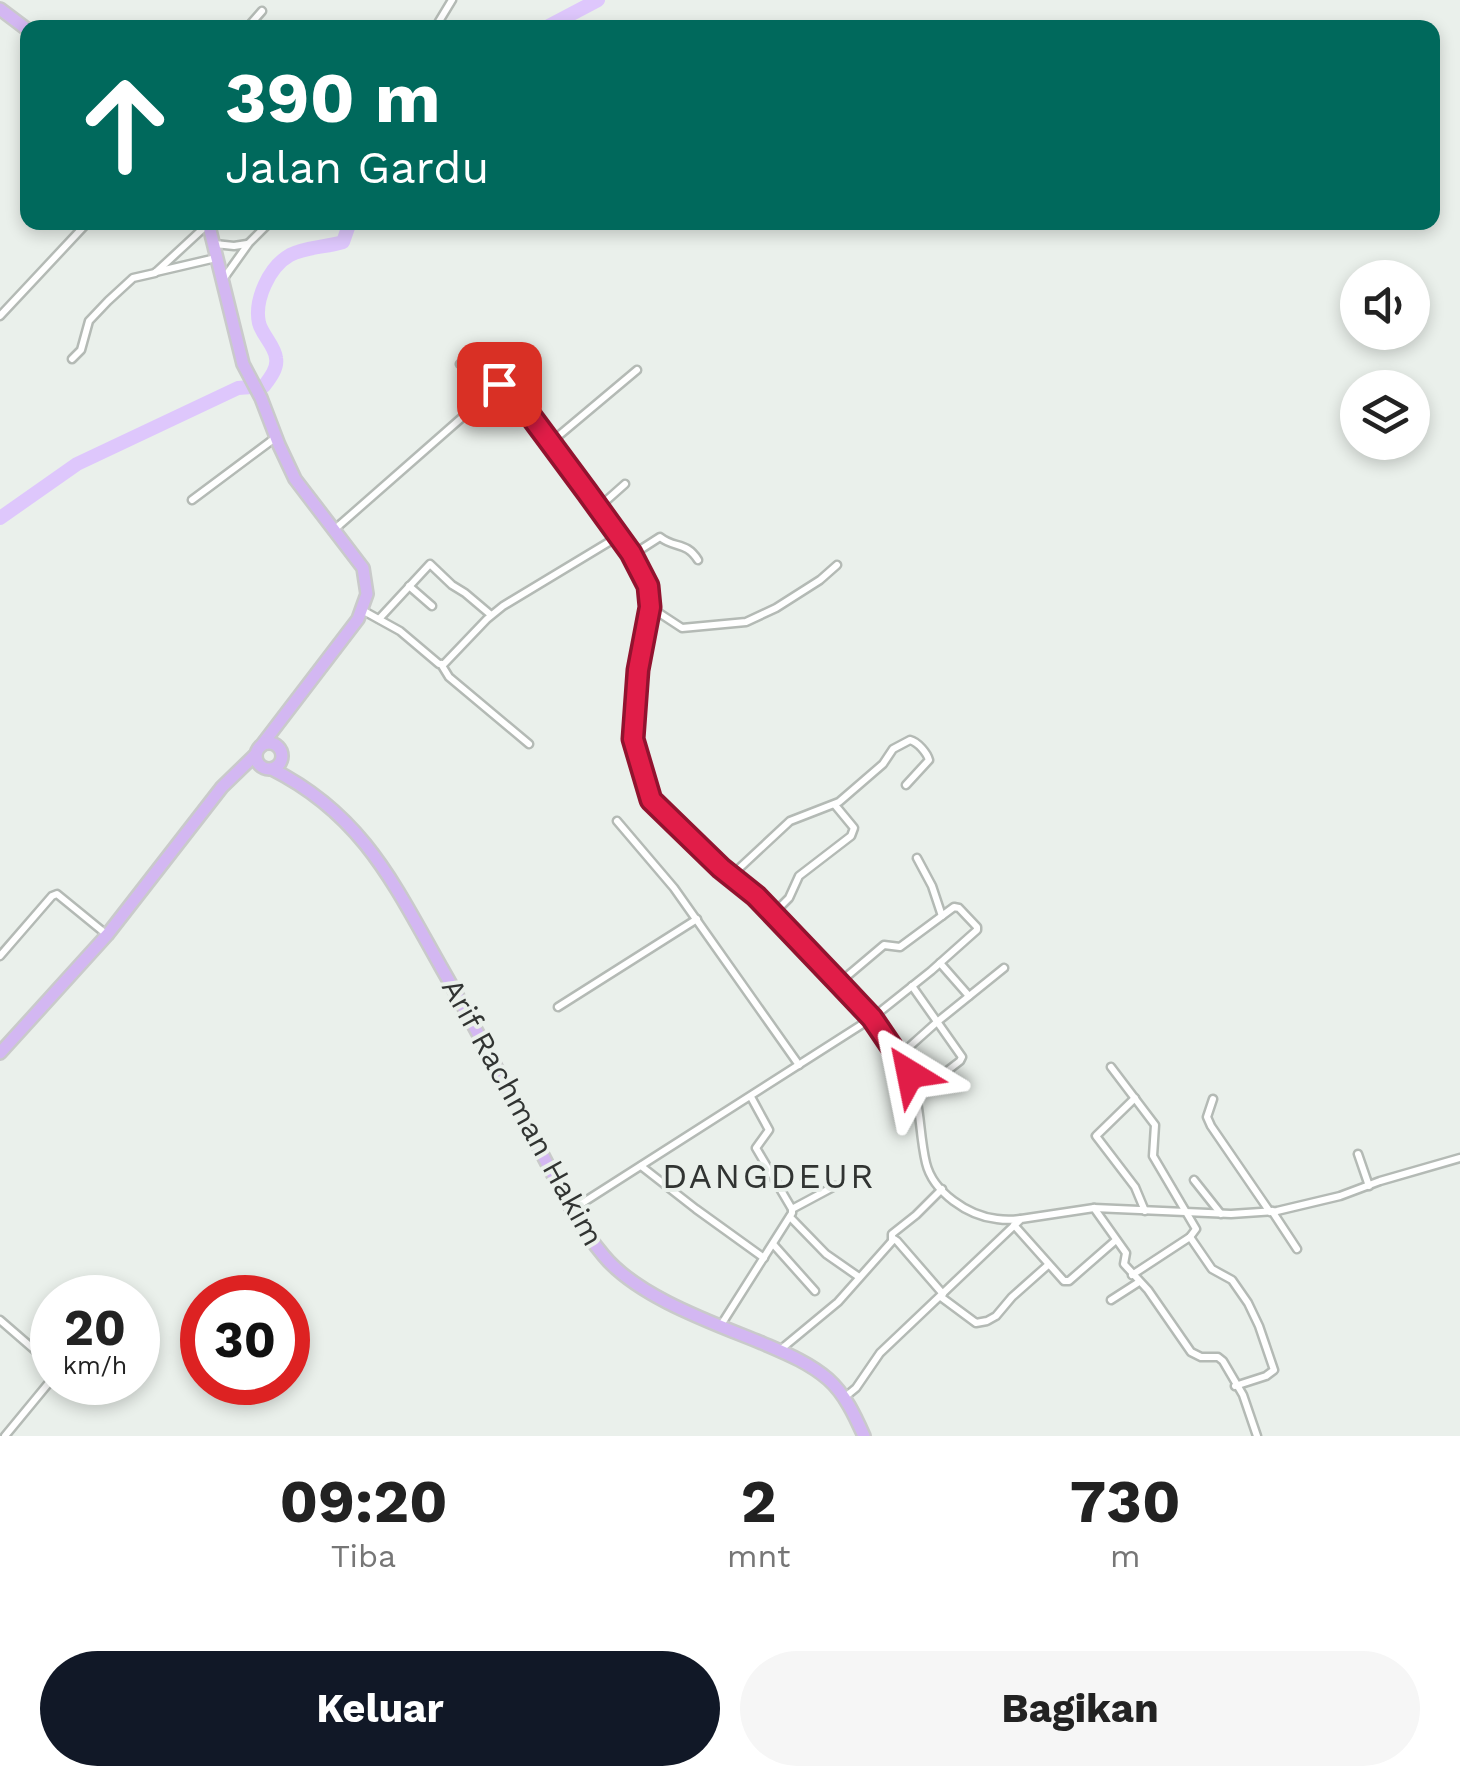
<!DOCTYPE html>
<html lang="id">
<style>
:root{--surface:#fff;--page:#f6f6f6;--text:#222;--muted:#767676;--accent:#111827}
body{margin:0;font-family:"Work Sans",sans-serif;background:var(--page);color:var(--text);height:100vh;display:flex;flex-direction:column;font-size:38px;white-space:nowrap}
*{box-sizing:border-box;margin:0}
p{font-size:32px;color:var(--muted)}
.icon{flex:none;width:55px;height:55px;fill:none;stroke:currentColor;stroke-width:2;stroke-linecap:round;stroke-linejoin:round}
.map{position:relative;height:1436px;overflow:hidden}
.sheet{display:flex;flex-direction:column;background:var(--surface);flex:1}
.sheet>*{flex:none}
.top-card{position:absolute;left:20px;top:20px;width:1420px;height:210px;border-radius:20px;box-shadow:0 5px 15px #0003;background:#00695c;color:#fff;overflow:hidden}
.controls{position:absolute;left:1340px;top:260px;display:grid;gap:20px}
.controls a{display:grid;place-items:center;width:90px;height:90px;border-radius:50%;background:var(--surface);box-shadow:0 5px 15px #0003;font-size:50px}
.speed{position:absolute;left:30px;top:1275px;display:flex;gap:20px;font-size:50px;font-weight:700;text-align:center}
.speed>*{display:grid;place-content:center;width:130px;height:130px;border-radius:50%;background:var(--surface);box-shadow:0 5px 15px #0003;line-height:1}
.speed small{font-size:25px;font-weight:400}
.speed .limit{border:15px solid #d22;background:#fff;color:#111}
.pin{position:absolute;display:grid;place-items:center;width:85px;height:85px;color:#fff;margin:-42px;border-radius:20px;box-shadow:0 5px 15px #0006}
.me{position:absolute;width:110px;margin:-55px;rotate:325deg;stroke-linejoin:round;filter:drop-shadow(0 0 8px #0008)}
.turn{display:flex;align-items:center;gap:35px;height:210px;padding:0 40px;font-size:45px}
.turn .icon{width:130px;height:130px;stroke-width:2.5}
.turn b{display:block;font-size:70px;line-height:85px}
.eta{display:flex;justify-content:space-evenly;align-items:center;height:170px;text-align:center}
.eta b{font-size:60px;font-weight:700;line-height:70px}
.cta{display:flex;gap:20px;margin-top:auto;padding:20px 40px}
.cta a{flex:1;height:115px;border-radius:60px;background:var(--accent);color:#fff;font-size:40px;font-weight:700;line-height:115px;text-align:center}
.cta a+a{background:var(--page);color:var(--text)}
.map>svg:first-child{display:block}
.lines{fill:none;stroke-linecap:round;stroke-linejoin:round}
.river{stroke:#dec7fc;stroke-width:14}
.street-casing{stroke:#b4bab5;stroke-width:11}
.primary-casing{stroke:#c9caca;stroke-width:16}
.street{stroke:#fff;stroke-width:6}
.primary{stroke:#d3b7f2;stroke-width:11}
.route-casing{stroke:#92132f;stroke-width:25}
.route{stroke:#e11d48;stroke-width:18}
.labels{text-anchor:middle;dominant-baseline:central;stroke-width:8;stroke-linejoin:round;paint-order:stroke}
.street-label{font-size:30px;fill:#313432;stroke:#eaf0eb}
.quarter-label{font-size:35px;letter-spacing:2.5px;fill:#313432;stroke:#eaf0eb}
</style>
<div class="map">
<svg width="1460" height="1436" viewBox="0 0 1460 1436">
<rect width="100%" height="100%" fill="#eaf0eb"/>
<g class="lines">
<g class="river">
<path d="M545,28l53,-28"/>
<path d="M0,518l77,-54 161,-76 26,-2c6,-8 14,-18 12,-28 -1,-12 -14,-23 -17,-35 -5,-23 10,-56 31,-68 15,-8 37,-8 53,-13l7,-20"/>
</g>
<defs>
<g id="street">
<path d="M247,28l15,-17"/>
<path d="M435,28l17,-28"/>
<path d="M215,244l19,2 13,-2"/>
<path d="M156,272l60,-14"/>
<path d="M224,278l25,-35 21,-21"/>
<path d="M0,316l88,-94"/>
<path d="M72,359l9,-9 8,-29 19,-20 25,-23 22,-5 53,-49"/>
<path d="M460,364l39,21 31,30 101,138 17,32 1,27 -12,58 -4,69 15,54 7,12 66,63 35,28 116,122 59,-47 46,-41v-3l-18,-19 -5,-1 -54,40 -16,-2 -45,38"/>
<path d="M550,443l87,-73"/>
<path d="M192,500l83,-62"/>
<path d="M598,508l27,-24"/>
<path d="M335,529l164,-144"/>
<path d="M632,555l28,-18c15,12 26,4 38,23"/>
<path d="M409,586l23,20"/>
<path d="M650,607l32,21 64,-6 30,-14 44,-28 17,-15"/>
<path d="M362,610l38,21 39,33h5l43,-45 16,-13 116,-70"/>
<path d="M379,619l51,-55 22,21 13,8 26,22"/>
<path d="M441,664l8,13 80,67"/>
<path d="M617,821l57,67 125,177"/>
<path d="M917,858l15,28 10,30"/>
<path d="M731,876l59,-55 49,-19 44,-38 10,-15 17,-9c8,2 17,13 19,20l-23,25"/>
<path d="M773,914l16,-16 10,-22 52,-40 3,-8 -19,-23"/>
<path d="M0,956l52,-60 5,-2 49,40"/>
<path d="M940,963l29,33"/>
<path d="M912,986l50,71 -2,4 -44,34"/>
<path d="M558,1007l139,-88"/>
<path d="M899,1056l38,-34 67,-54"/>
<path d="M1111,1067l44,58 -2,31 43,73 -6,8 -58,38"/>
<path d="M1135,1098l-39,38 39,51 10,24"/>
<path d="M1213,1099l-6,18 4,9 59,86"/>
<path d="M1358,1154l11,32"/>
<path d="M641,1166l55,43 68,49"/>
<path d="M1194,1180l27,34"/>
<path d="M1094,1208l32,45 -2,11 24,26 43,62 10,5h17l5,4 20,34 14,41"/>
<path d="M573,1209l299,-191c12,19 32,37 39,59 10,28 8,57 15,86 7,29 42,53 71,56 7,1 16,1 23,0"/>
<path d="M792,1209l43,-23"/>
<path d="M1272,1211l25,38"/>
<path d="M790,1217l36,37 33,23"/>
<path d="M1014,1225l50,56h5l47,-41"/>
<path d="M1190,1237l22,32 20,11 16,23 11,23 15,44 -8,6 -31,10"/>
<path d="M892,1240v-6l24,-19 26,-26"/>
<path d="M773,1244l42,47"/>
<path d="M941,1297l35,26 11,-2 9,-5 16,-19 36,-32"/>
<path d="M1111,1300l28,-18"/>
<path d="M0,1320l52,45"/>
<path d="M721,1325l71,-112v-4l-36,-61 13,-18 -18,-33"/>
<path d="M780,1350l58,-48 56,-63 3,2 46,53"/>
<path d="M845,1397l11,-9 24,-35 141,-134 73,-11 137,6 46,-3 63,-15 40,-15 80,-23"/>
<path d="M5,1436l47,-57"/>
</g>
<g id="primary">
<path d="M0,9l28,21"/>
<path d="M208,222l35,142 18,34 18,47 16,34 68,89 4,26 -9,25 -97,127"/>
<circle cx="269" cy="756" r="13"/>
<path d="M272,769c91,46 122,115 169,198 34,59 65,119 97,179 20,38 38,77 66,110 34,41 109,67 158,87 23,10 46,19 66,36 17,15 27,37 36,57"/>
<path d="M0,1053l107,-118 115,-148 33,-32"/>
</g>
</defs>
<use href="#street" class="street-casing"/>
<use href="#primary" class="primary-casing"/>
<use href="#street" class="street"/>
<use href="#primary" class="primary"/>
</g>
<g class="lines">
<defs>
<path id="route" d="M499,384l31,31 57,77 44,61 17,33 2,21 -12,63 -5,69 18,61 70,68 35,28 83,87 33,35 38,56"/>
</defs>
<use href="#route" class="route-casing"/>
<use href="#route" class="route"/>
</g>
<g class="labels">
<g class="street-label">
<text transform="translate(523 1112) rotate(61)">Arif Rachman Hakim</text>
</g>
<g class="quarter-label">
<text x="769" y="1176">DANGDEUR</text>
</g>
</g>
</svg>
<div class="controls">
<a><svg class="icon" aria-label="sound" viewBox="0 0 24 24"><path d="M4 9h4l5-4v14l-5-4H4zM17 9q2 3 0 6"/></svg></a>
<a><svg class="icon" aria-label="layers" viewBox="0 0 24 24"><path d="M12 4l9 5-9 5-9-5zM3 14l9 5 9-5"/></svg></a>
</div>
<div class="speed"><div>20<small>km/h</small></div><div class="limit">30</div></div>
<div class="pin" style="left:499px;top:384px;background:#d93025"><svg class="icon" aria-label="arrive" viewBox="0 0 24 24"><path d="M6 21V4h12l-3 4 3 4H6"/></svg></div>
<svg class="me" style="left:910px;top:1074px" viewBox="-20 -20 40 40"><path d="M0-17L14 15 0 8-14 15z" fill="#e11d48" stroke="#fff" stroke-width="4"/></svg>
<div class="top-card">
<div class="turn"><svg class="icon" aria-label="ahead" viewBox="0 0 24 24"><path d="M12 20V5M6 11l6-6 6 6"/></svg><div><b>390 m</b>Jalan Gardu</div></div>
</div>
</div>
<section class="sheet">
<div class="eta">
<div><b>09:20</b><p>Tiba</p></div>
<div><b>2</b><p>mnt</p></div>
<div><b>730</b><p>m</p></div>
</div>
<div class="cta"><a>Keluar</a><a>Bagikan</a></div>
</section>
